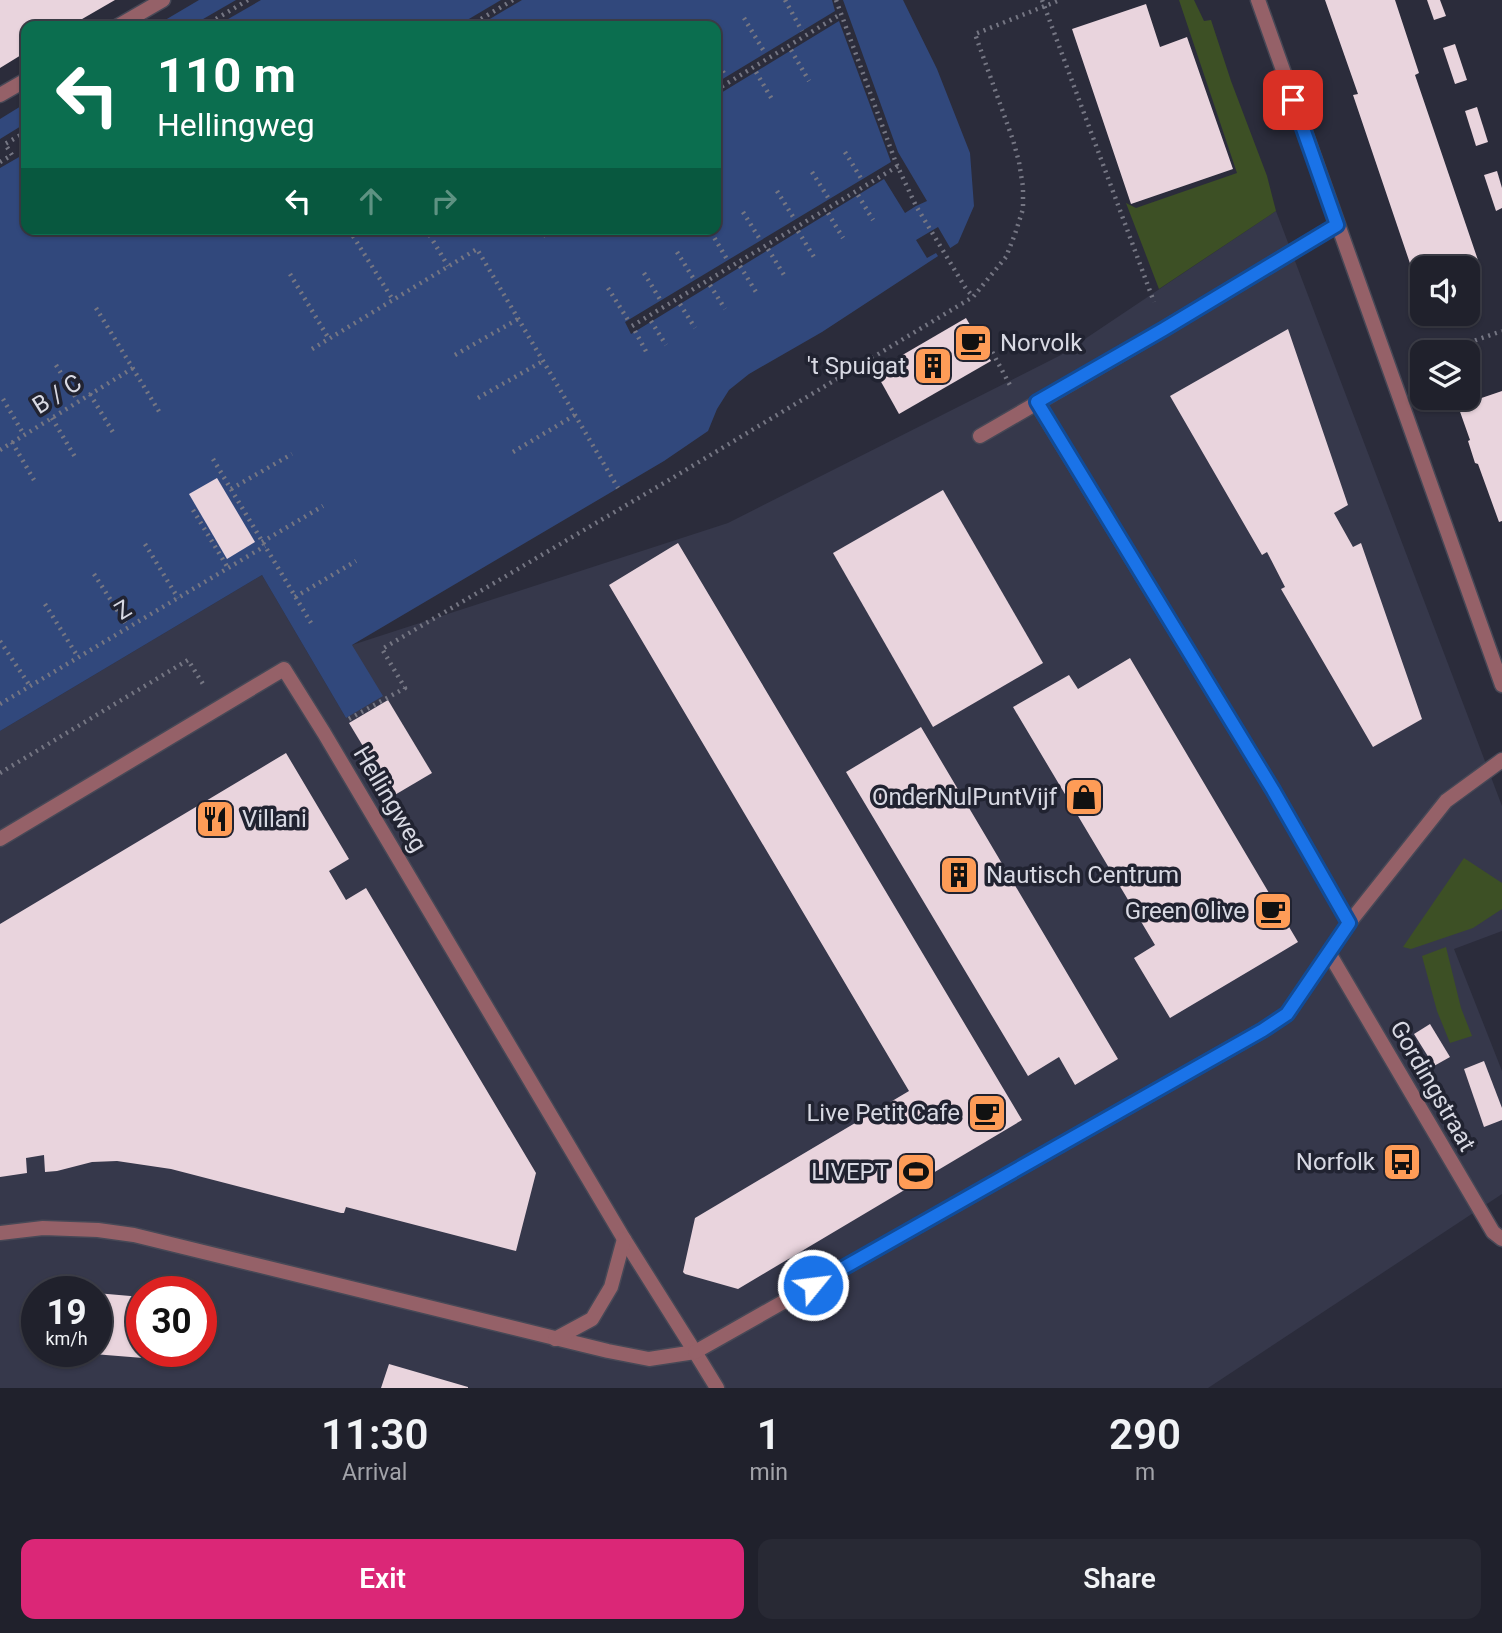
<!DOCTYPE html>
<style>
:root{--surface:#20212c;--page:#282934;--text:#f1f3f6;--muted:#a2a3a9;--line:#3d3e48;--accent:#db2777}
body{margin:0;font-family:Roboto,sans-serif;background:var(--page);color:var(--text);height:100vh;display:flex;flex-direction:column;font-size:26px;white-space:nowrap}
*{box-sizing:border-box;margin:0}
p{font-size:23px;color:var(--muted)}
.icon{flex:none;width:38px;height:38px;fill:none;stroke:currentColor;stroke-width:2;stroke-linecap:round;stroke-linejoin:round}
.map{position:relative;height:1388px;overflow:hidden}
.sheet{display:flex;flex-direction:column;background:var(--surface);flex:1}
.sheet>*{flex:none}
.banner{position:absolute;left:21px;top:21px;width:700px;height:214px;border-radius:14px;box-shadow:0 2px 5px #0004,0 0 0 2px var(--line);background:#0b6e4f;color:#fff;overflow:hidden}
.fabs{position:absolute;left:1410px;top:256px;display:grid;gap:14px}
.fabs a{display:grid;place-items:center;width:70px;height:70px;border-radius:14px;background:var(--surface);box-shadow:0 2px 5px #0004,0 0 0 2px var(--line);font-size:35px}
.speed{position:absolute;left:21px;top:1276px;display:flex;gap:14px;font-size:35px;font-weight:700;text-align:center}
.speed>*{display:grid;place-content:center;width:91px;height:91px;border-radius:50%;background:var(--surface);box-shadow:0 2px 5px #0004,0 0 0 2px var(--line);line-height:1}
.speed small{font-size:18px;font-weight:400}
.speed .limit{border:10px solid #d22;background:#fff;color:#111}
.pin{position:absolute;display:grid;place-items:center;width:60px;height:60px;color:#fff;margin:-30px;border-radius:14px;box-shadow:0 4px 10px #0006}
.me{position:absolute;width:77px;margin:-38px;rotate:61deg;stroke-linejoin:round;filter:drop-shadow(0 0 5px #0008)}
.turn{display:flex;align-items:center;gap:24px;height:147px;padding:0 21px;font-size:32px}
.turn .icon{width:91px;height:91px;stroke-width:2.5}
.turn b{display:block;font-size:49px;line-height:60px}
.lanes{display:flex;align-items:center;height:66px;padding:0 21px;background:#0003;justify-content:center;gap:35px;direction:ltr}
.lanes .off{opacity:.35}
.eta{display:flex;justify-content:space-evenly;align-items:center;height:119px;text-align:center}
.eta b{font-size:42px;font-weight:600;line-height:49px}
.cta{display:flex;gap:14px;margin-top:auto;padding:14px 21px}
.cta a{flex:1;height:80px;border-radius:14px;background:var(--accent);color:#fff;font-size:28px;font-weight:600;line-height:80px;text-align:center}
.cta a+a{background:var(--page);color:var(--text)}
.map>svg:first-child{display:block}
.built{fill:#36384b;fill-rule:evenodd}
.green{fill:#3d5025}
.water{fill:#31487c}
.pier{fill:#2b2c3b}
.building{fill:#e9d4dd}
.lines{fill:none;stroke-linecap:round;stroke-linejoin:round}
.service-casing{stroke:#474856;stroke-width:17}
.pedestrian-casing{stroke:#474856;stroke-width:17}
.minor-casing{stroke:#474856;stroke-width:17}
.path{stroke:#757683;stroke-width:4.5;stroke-dasharray:2 5;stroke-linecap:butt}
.service{stroke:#956168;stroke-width:14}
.pedestrian{stroke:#956168;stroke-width:14}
.minor{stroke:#956168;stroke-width:14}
.route-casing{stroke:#114b97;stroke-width:18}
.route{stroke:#1a73e8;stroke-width:12}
.labels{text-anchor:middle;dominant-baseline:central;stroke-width:7;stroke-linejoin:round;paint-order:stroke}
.poi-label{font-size:24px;fill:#d8d9e3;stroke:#212331;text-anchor:end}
.street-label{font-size:24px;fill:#d8d9e3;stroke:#212331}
</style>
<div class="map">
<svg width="1502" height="1388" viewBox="0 0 1502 1388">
<rect width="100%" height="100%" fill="#2b2c3b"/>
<path class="built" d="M1276,211l226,595v125l-48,18 48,122v123l-294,194h-1208v-657l262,-156 84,143 6,-73 376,-122 333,-168zM37,1292h59v59h-59zM142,1292h59v59h-59z"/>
<g class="green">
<path d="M1179,0h15l10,21 7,-1 20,61 36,95 9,35 -117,78 -33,-86 10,5 101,-35z"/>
<path d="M1464,858l38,25v26l-29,19 -62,21 -8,-2z"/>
<path d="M1446,947l15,61 11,28 -22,7 -13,-32 -15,-55z"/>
</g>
<path class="water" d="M199,0h704l34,69 33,84 4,53 -16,37 -136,89 -73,42 -20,16 -12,19 -9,22 -44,30 -312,184 31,51 -37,22 -84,-143 -262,156v-612l26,-16v126h690v-203h-561z"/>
<g class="pier">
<path d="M236,0h25l-45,26h-25z"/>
<path d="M501,0h21l-44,26h-21z"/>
<path d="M832,0h11l55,152 29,49 -11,5 -11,7 -21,-34 -253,155 -6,-12 266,-160 -52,-141 -123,75v-13l119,-72z"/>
<path d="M26,123v16l-2,2 2,4v8l-26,15v-29z"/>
<path d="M938,227l14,24 -12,8 -4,-6 -9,5 -11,-18z"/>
</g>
<g class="building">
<path d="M0,0h115l-45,26h-44v26l-26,16z"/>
<path d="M1325,0h70l24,73 -4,2 66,194 -13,4v-5h-45v20l-4,2 -66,-195 5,-1z"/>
<path d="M1427,0h13l6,16 -12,4z"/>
<path d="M1146,4l14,43 27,-10 46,132 -102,35 -59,-175z"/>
<path d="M1455,44l12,36 -12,4 -12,-36z"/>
<path d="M1477,107l11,35 -12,4 -11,-35z"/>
<path d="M1497,171l5,17v20l-6,3 -12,-36z"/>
<path d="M966,318l25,43 -92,53 -24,-43z"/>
<path d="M1288,329l60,176 -14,8 19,34 8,-4 61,176 -49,28 -92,-158 4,-2 -18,-35 -5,3 -92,-159z"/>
<path d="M1502,391v130l-3,1 -21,-58 -3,-1 -7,-22 2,-1 -12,-34z"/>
<path d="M217,478l38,64 -28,17 -38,-65z"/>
<path d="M943,490l100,173 -110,64 -100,-174z"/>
<path d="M678,543l344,577 -284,169 -53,-15 -2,-2 12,-54 214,-127 -300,-506z"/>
<path d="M1130,658l168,284 -128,76 -36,-60 21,-13 -142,-238 56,-32 9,14z"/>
<path d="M388,700l44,73 -39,23 -44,-73z"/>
<path d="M921,727l197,332 -43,26 -16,-28 -31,19 -182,-304z"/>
<path d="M286,753l63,106 -20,12 17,29 20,-12 170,285 -20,78 -170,-44 -2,6h-3l-170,-44 -54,-8 -25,1 -35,9 -12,1 -1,-17 -18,3 1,15 -27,4v-253z"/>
<path d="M1430,1024l20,33 -16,9 -20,-32z"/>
<path d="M1484,1061l18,47v12l-18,7 -20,-58z"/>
<path d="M96,1293l46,4 1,61 -62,-5v-2h15z"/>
<path d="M389,1364l79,23v1h-87z"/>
</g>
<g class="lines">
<defs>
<path id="service" d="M980,436l57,-33"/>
<g id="pedestrian">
<path d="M118,26l45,-26"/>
<path d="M0,95l26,-15"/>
<path d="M695,1352l22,36"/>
</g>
<g id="minor">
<path d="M1258,0l244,685"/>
<path d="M1337,225l-173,104 -127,74 236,387 76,133"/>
<path d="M0,839l284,-170 40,64 300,506 71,113 -46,7 -41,-8 -474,-116 -36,-5 -55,-2 -43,5"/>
<path d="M1329,953l164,279 9,7"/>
<path d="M555,1339l37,-20 19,-32 13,-48"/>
<path d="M695,1352l568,-322 24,-16 62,-91 97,-122 56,-41"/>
</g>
</defs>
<use href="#service" class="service-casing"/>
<use href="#pedestrian" class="pedestrian-casing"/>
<use href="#minor" class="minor-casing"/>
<g class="path">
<path d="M785,0l17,31"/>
<path d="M836,0l60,163 20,43 49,81 8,10"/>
<path d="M1042,0l112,302"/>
<path d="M744,18l21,35"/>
<path d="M388,22l3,4"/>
<path d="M204,26l44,-26"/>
<path d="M469,26l44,-26"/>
<path d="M791,50l18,31"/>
<path d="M716,59l10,18"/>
<path d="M756,72l17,29"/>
<path d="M716,90l125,-76"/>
<path d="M845,152l17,28"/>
<path d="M0,162l12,-7 -7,-11 21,-12"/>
<path d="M812,172l17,27"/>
<path d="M777,191l18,29"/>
<path d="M858,195l15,25"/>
<path d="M743,212l18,29"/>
<path d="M828,213l15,25"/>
<path d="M426,229l22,37"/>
<path d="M541,229l6,9"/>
<path d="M798,231l16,26"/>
<path d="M711,232l17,29"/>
<path d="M353,236l40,64"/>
<path d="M768,249l16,26"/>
<path d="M677,252l18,29"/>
<path d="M740,266l16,26"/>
<path d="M644,273l17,28"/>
<path d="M290,274l39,65"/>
<path d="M710,285l15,24"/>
<path d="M608,288l20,32"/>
<path d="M680,304l15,24"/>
<path d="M96,308l64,105"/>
<path d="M651,321l15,24"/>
<path d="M632,326l266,-160"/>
<path d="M635,331l13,24"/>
<path d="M977,337l5,-4 29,54"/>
<path d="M312,349l165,-100 141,239"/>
<path d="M1442,352l60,-21"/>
<path d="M455,355l63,-36"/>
<path d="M56,365l22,36"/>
<path d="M90,394l24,40"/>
<path d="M478,398l65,-37"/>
<path d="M3,399l21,36"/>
<path d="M52,418l23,39"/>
<path d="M12,442l22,38"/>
<path d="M0,450l133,-82"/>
<path d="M513,452l62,-37"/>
<path d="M213,459l98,164"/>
<path d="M231,489l61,-35"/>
<path d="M193,510l35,58"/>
<path d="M262,542l61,-36"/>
<path d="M145,544l33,54"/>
<path d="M94,574l34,53"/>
<path d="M295,597l61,-36"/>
<path d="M45,604l33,53"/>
<path d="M0,641l30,45"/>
<path d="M0,704l265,-158"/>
<path d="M349,719l56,-31 -23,-39 287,-169 304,-183 33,-40 9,-23 8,-25v-22l-4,-25 -6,-22 -38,-106 85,-34"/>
<path d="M0,773l188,-113 15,24"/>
</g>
<use href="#service" class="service"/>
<use href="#pedestrian" class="pedestrian"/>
<use href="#minor" class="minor"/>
</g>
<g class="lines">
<defs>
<path id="route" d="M813,1285l450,-255 24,-16 62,-91 -76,-133 -236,-388 127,-73 173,-104 -44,-125"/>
</defs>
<use href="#route" class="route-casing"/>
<use href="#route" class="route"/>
</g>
<defs>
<symbol id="cafe-square" viewBox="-11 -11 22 22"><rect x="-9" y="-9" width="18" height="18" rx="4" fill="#fe9c57" stroke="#212331"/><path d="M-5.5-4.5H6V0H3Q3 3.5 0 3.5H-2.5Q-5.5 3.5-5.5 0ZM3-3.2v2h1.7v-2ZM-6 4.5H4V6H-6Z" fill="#111"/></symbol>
<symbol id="building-square" viewBox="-11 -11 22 22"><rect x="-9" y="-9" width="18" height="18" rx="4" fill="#fe9c57" stroke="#212331"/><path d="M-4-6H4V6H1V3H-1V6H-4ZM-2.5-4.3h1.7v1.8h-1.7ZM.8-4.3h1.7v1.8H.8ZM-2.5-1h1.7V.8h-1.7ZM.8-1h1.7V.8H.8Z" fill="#111"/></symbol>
<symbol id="shop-square" viewBox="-11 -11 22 22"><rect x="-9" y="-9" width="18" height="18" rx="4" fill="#fe9c57" stroke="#212331"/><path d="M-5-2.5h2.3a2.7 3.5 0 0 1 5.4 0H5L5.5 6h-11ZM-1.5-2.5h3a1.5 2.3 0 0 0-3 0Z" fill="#111"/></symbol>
<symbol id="restaurant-square" viewBox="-11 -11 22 22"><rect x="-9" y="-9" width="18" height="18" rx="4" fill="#fe9c57" stroke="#212331"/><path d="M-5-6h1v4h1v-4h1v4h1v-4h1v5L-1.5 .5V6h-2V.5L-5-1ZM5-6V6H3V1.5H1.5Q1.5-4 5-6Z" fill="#111"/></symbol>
<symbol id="bus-square" viewBox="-11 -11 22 22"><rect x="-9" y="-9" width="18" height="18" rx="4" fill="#fe9c57" stroke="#212331"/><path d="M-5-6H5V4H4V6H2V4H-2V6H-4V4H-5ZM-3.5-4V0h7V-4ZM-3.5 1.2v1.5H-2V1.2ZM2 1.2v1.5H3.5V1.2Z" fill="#111"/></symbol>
<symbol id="stadium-square" viewBox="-11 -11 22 22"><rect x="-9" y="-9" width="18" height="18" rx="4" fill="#fe9c57" stroke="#212331"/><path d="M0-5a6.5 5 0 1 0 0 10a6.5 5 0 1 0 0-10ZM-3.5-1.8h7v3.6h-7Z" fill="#111"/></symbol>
</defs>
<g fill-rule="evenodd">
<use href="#cafe-square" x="951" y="321" width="44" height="44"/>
<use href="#building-square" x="911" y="344" width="44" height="44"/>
<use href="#shop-square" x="1062" y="775" width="44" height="44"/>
<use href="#restaurant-square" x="193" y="797" width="44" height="44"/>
<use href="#building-square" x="937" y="853" width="44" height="44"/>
<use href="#cafe-square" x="1251" y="889" width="44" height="44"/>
<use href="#cafe-square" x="965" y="1091" width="44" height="44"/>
<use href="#bus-square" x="1380" y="1140" width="44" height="44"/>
<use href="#stadium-square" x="894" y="1150" width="44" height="44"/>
</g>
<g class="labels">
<g class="poi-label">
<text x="1000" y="343" text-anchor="start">Norvolk</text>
<text x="906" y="366">'t Spuigat</text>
<text x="1057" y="797">OnderNulPuntVijf</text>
<text x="242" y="819" text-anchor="start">Villani</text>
<text x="986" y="875" text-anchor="start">Nautisch Centrum</text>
<text x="1246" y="911">Green Olive</text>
<text x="960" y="1113">Live Petit Cafe</text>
<text x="1375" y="1162">Norfolk</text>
<text x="889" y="1172">LIVEPT</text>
</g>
<g class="street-label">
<text transform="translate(57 394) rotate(-32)">B / C</text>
<text transform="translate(123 610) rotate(-31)">Z</text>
<text transform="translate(390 799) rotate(59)">Hellingweg</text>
<text transform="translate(1433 1086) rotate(60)">Gordingstraat</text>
</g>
</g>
</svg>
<div class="fabs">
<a><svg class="icon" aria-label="sound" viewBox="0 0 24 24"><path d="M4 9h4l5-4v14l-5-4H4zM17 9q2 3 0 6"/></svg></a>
<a><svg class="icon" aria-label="layers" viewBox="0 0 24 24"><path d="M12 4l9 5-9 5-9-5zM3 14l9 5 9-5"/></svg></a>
</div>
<div class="speed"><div>19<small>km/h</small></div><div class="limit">30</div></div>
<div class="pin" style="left:1293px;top:100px;background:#d93025"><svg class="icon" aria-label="arrive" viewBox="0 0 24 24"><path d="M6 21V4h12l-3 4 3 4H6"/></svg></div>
<svg class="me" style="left:813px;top:1285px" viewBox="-20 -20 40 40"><circle r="17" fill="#1a73e8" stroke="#fff" stroke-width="3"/><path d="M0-11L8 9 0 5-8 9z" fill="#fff"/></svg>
<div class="banner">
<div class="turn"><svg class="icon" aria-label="left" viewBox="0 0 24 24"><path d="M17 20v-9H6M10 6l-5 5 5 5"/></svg><div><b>110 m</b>Hellingweg</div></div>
<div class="lanes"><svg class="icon" aria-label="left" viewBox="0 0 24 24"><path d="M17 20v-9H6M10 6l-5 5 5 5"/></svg><svg class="icon off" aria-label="ahead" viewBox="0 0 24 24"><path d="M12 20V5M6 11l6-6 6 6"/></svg><svg class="icon off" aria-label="right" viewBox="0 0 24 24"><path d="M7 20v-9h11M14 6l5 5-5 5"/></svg></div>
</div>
</div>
<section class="sheet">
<div class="eta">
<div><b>11:30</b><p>Arrival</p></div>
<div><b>1</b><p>min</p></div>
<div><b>290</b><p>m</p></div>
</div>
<div class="cta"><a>Exit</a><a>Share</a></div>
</section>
